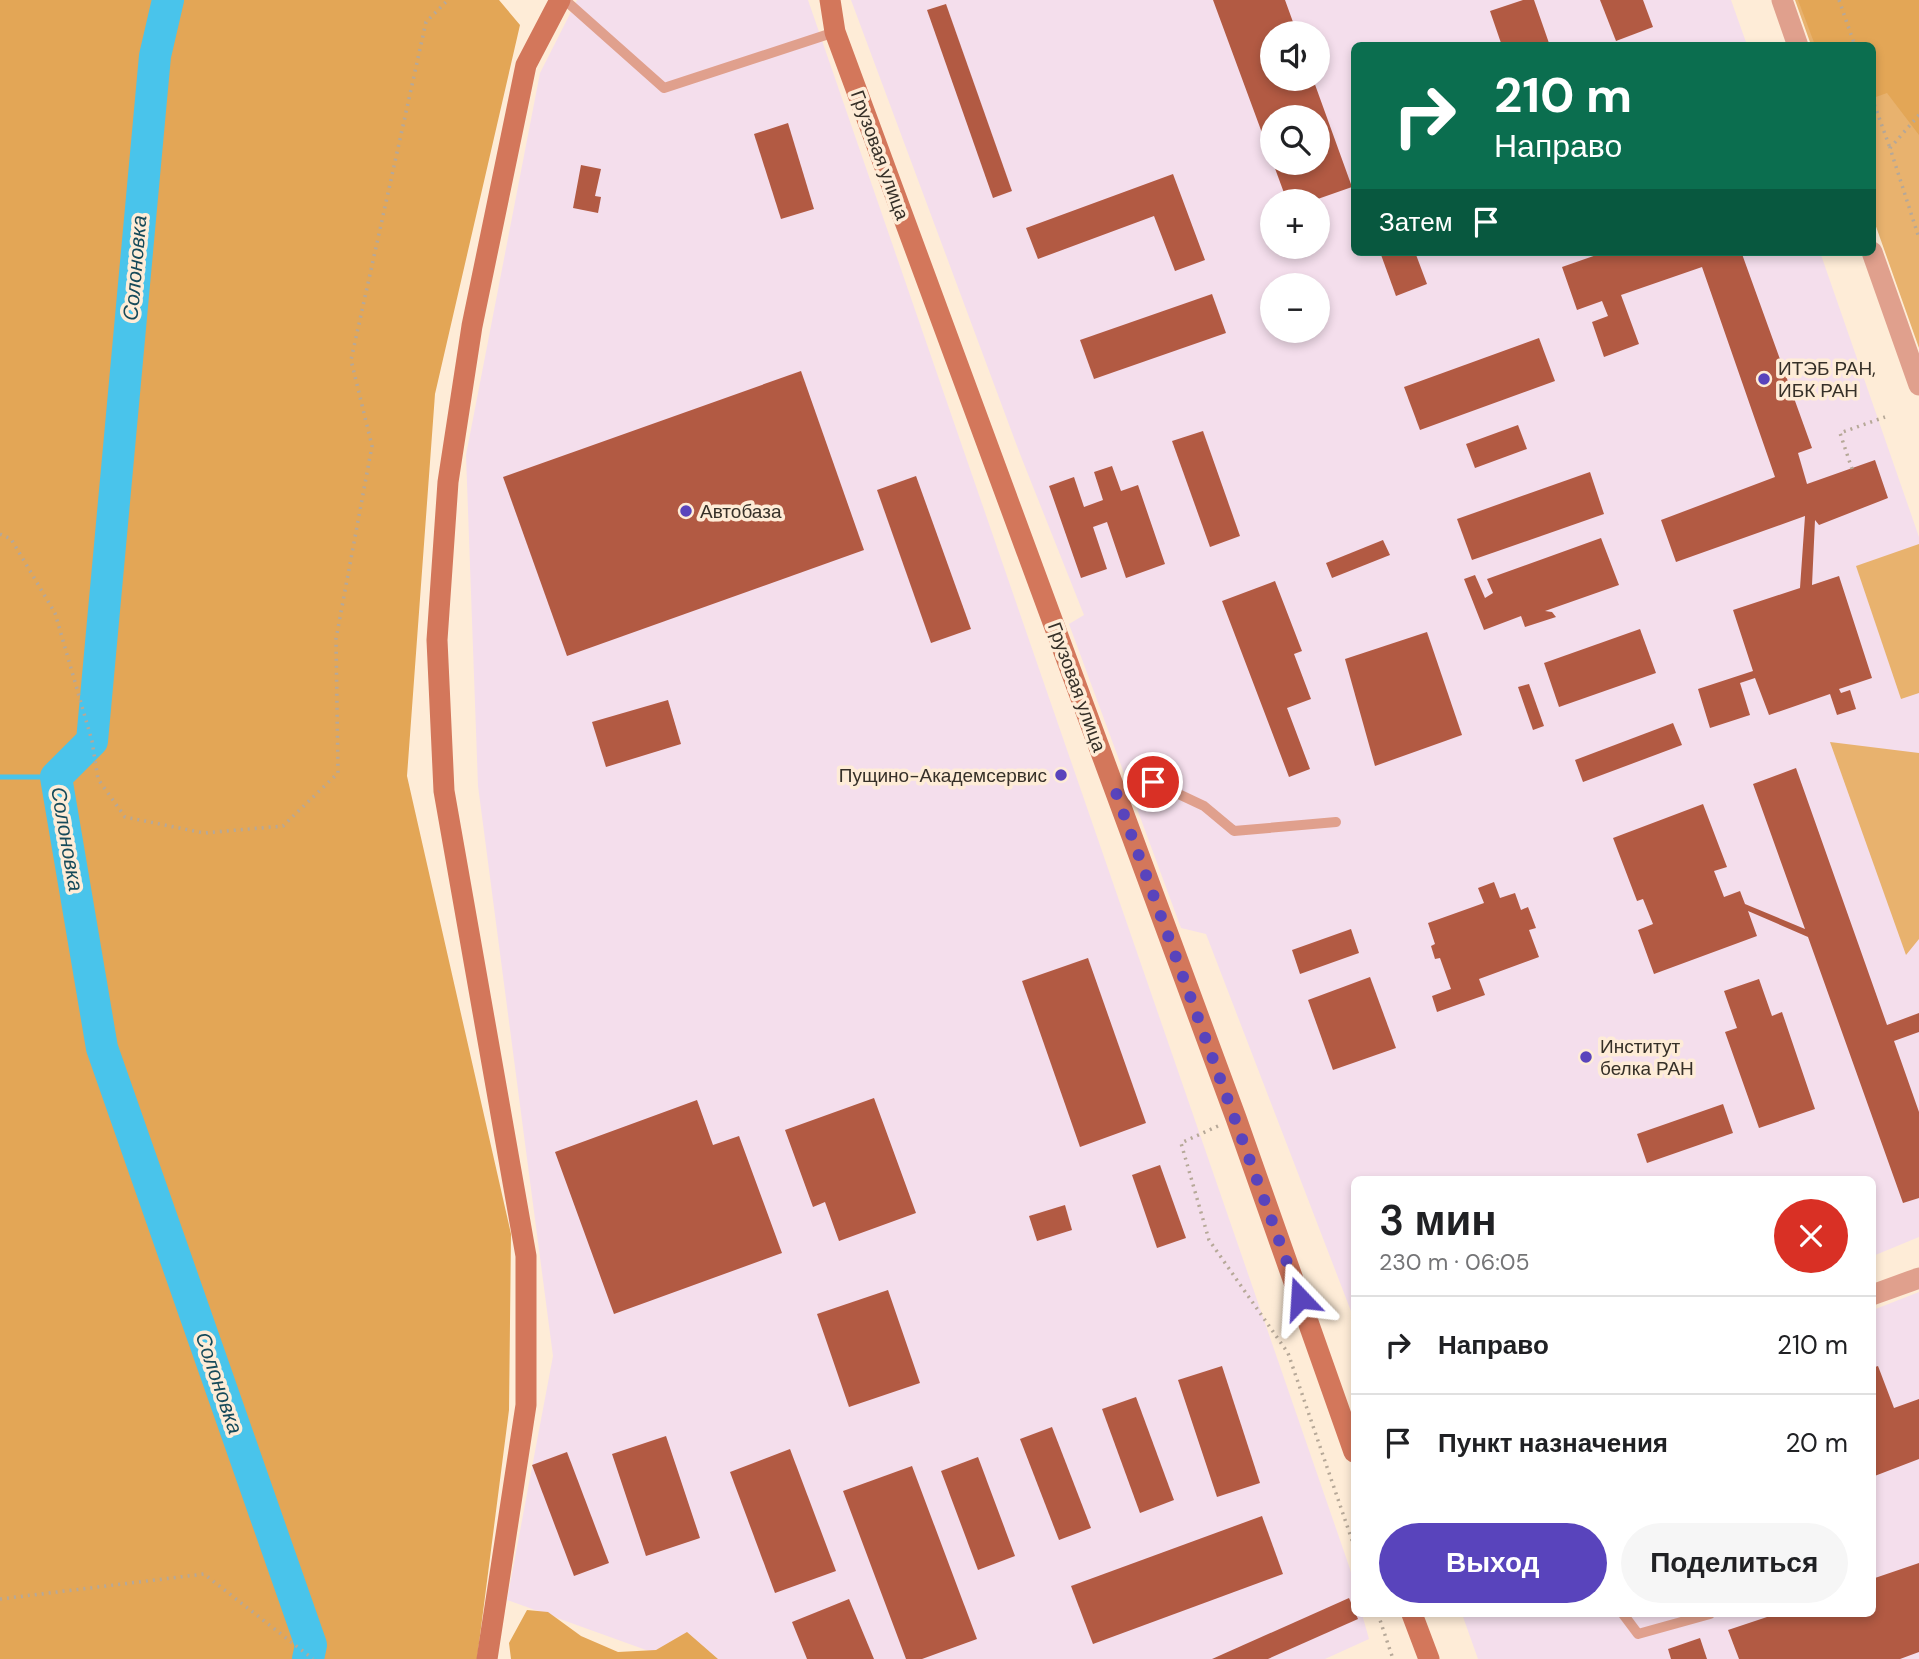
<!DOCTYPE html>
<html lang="ru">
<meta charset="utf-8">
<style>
:root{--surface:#fff;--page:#f6f6f6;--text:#202124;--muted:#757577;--line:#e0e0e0;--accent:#5944bc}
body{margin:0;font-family:"DM Sans",sans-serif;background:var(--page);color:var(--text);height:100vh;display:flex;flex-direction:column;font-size:26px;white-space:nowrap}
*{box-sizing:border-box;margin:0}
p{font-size:23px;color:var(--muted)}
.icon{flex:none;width:38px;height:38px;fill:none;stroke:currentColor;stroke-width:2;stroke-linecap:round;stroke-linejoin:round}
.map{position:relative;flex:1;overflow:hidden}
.panel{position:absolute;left:1351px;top:1176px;width:525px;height:441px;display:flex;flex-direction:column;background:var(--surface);border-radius:10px;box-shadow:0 4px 10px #0003}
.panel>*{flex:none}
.top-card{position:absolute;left:1351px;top:42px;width:525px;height:214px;border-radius:10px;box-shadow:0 4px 10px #0003;background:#0b6e4f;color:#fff;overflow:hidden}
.tools{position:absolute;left:1260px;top:21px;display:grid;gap:14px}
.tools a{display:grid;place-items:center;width:70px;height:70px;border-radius:50%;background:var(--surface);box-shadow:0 4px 10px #0003;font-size:35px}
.pin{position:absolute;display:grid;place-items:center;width:60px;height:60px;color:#fff;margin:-30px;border:4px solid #fff;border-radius:50%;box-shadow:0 2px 7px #0007}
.me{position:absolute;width:77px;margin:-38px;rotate:340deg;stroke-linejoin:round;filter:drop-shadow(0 0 5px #0008)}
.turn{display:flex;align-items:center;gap:24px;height:147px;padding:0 28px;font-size:32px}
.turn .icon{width:91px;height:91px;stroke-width:2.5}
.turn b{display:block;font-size:49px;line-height:60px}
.then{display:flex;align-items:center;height:66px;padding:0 28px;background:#0003;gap:14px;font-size:26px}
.round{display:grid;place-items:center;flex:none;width:74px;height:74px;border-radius:37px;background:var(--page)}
.head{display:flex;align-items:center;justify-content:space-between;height:119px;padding:0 28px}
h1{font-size:42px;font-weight:600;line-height:52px}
.button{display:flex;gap:14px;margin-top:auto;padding:14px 28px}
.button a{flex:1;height:80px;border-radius:42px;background:var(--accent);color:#fff;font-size:28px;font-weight:600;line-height:80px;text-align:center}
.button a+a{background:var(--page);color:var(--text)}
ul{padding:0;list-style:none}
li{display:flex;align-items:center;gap:21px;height:98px;padding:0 28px;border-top:2px solid var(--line)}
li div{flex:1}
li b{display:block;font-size:26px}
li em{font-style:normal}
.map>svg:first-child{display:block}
.industrial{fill:#f4deec;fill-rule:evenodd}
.green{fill:#e8b26e}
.forest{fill:#e3a656}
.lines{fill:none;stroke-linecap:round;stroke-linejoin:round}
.stream{stroke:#49c4eb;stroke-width:5}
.river{stroke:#49c4eb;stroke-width:32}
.building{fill:#b25a43}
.path{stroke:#b6a898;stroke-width:3.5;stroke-dasharray:2 5;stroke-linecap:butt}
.lane{stroke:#e0a08d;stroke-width:10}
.street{stroke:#e0a08d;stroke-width:21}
.secondary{stroke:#d3775b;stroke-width:21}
.route{stroke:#5944bc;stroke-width:12;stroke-dasharray:0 21.6}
.poi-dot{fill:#5944bc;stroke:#feecd7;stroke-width:2.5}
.labels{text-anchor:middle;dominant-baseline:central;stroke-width:7;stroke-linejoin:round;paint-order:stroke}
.street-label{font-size:19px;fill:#363028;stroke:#feecd7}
.poi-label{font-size:19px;fill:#363028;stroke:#feecd7;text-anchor:start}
.water-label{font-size:21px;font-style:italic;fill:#164a5a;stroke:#feecd7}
</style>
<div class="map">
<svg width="1919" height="1659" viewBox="0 0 1919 1659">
<rect width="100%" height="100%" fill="#feecd7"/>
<g class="industrial">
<path d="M577,0h231l542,1569 4,17v28h8l7,25 -44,20h-654l-164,-59 46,-244 -75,-570 -12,-331 74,-382z"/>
<path d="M851,0h880l16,45 -393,1v206h466l99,285v700l-46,19 -1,-76h-518v139l-148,-385 -25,-6 -112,-304 15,-9 -64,-161zM1272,33h46v46h-46zM1272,117h46v46h-46zM1272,201h46v46h-46zM1272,285h46v46h-46z"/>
<path d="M1919,1292v367h-441l-16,-45h410l1,-304z"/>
</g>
<g class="green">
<path d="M1795,0h124v348l-46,-130 -1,-172 -61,-1z"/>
<path d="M1919,544v149l-18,6 -45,-133z"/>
<path d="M1830,742l89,11v186l-13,16z"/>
</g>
<g class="forest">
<path d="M0,0h499l21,25 -85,369 -28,382 104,458 -2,176 -32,249h-477z"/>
<path d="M1798,0h121v135l-32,-42 -14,5 -1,-52 -57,-1z"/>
<path d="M527,1610l21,2 33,24 37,16 38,-2 31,-18 31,27h-207l-2,-16z"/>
</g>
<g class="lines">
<path class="stream" d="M0,777h56"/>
<path class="river" d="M168,0l-13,56 -63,685 -36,36 46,271 209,597 -3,14"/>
</g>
<g class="building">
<path d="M1213,0h72l12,33h-25v46h41l39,108 -40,14h-25l-14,-38h45v-46h-46v43z"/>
<path d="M1523,0h11l16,46h-48l-12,-35z"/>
<path d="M1600,0h43l10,27 -37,14z"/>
<path d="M946,4l66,187 -19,7 -66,-188z"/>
<path d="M788,123l26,86 -33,10 -27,-85z"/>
<path d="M581,165l20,4 -6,27 6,1 -3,16 -25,-5z"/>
<path d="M1173,174l32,86 -30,11 -21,-55 -116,43 -12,-31z"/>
<path d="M1380,252h35l12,32 -31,12z"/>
<path d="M1605,252h142l-5,2 70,194 -14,5 9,31 68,-24 13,38 -69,27 -4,-5 -3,65 27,-9 33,102 -33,11 2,4 9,-3 6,19 -19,6 -7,-21 -61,21 -14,-37 -15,5 10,32 -40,13 -12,-39 55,-18 -20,-61 67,-22 5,-72 -129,46 -15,-42 114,-43 -73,-210 -81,28 18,49 -35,13 -12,-35 16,-6 -6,-15 -25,9 -15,-43z"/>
<path d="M1212,294l14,39 -132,46 -14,-39z"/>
<path d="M1539,338l16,43 -135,49 -16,-43z"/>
<path d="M801,371l63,179 -297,106 -64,-179z"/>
<path d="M1518,425l9,24 -52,19 -9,-24z"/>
<path d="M1203,431l37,105 -30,11 -38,-106z"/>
<path d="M1112,466l9,25 17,-6 27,79 -39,14 -19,-56 -14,5 14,42 -26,9 -32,-92 25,-9 10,30 19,-7 -9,-28z"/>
<path d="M1590,472l14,42 -132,46 -15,-41z"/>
<path d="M916,476l55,153 -40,14 -54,-153z"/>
<path d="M1601,538l18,47 -74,26 7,1 4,5 -31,10 -4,-11 -37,14 -20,-51 11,-4 10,23 8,-5 -6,-14z"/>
<path d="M1383,540l7,15 -58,23 -6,-15z"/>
<path d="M1275,581l27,70 -8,3 17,45 -24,9 23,61 -21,8 -67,-176z"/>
<path d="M1640,629l16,44 -97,34 -15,-44z"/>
<path d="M1427,632l35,103 -87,31 -30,-107z"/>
<path d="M1529,684l15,42 -11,4 -15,-43z"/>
<path d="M668,700l13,44 -75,23 -14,-45z"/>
<path d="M1673,723l9,22 -99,37 -8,-22z"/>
<path d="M1796,768l91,257 32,-12v19l-25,9 25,71v86l-16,5 -95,-266 -60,-26 9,25 -103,38 -16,-44 15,-6 -10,-25 -6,2 -24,-63 90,-34 24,63 -13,4 10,26 16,-6 5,13 60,25 -52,-145z"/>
<path d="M1494,882l6,16 15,-5 6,17 7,-3 8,21 -7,2 10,27 -60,22 6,16 -48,17 -5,-16 19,-7 -11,-31 -5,1 -4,-13 4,-2 -7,-21 56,-20 -6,-15z"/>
<path d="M1351,929l8,24 -59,21 -8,-24z"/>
<path d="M1088,958l58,165 -66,24 -58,-166z"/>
<path d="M1370,977l26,71 -63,22 -25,-70z"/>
<path d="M1759,979l13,37 10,-4 33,97 -56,19 -34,-96 12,-4 -13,-37z"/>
<path d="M874,1098l42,115 -77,28 -14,-39 -12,5 -28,-77z"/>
<path d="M697,1100l16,45 26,-9 43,117 -168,61 -59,-162z"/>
<path d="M1723,1104l10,29 -86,30 -10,-29z"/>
<path d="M1160,1165l26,73 -29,10 -25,-73z"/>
<path d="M1065,1205l7,25 -35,11 -8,-25z"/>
<path d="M888,1290l32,93 -71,24 -32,-93z"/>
<path d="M1222,1366l38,117 -43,14 -39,-117z"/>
<path d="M1878,1366l16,42 25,-9v60l-47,18v-109z"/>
<path d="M1136,1397l38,103 -34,13 -38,-104z"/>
<path d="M1052,1427l39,101 -32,12 -39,-101z"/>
<path d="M666,1436l34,102 -54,18 -34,-102z"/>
<path d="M790,1449l46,122 -61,22 -45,-121z"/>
<path d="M567,1452l42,111 -35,13 -42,-111z"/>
<path d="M978,1457l37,99 -37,14 -37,-99z"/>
<path d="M912,1466l65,173 -55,20h-16l-63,-168z"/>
<path d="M1262,1516l21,58 -190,70 -22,-58z"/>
<path d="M1919,1563v89l-19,7h-161l-11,-29 48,-16h96v-35z"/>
<path d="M1349,1598l9,21 -90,40h-56z"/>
<path d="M849,1599l25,60h-67l-15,-37z"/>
<path d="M1700,1638l7,21h-36l-3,-10z"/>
</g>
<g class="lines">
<g class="path">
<path d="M1839,0l16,46"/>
<path d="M1872,98l18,50"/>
<path d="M1919,115l-29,33 29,90"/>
<path d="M1852,469l-12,-36 45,-16"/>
<path d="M0,534l11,5 44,74 37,128 6,38 27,38 79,16 79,-7 55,-53 -2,-134 36,-193 -21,-86 75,-338 22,-22"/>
<path d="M1218,1126l-37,17 28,97 79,113 66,193"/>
<path d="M0,1599l204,-25 109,85"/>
<path d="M1378,1614l15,45"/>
</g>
<g class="lane">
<path d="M565,0l99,88 171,-56"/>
<path d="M1115,791l38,-9 51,24 30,25 102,-9"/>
<path d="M1623,1614l15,20 72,-20"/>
</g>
<g class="street">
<path d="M1782,0l16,46"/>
<path d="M1872,252l47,133"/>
<path d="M1872,1295l47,-17"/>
</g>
<g class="secondary">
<path d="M830,0l5,32 401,1086 118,334"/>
<path d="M1412,1614l17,45"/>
<path d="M487,1659l39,-254v-149l-82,-465 -7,-151 11,-158 24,-156 54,-261 34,-65"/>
</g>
</g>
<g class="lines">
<path class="route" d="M1153,782l-38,8 185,508"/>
</g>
<g class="poi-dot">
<circle cx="1764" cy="379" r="7"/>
<circle cx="686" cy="511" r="7"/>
<circle cx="1061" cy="775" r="7"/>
<circle cx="1586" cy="1057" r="7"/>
</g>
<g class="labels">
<g class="street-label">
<text transform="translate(880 155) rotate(70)">Грузовая улица</text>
<text transform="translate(1077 687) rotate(70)">Грузовая улица</text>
</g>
<g class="poi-label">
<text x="1778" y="368">ИТЭБ РАН,<tspan x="1778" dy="22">ИБК РАН</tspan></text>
<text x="700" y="511">Автобаза</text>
<text x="1047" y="775" text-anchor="end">Пущино-Академсервис</text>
<text x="1600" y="1046">Институт<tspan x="1600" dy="22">белка РАН</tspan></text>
</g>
<g class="water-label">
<text transform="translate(135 268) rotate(-85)">Солоновка</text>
<text transform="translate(67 839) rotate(80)">Солоновка</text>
<text transform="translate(219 1383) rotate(71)">Солоновка</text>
</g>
</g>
</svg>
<div class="tools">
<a><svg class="icon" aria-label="sound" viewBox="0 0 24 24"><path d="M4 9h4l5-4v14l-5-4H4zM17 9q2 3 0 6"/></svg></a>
<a><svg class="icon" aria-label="search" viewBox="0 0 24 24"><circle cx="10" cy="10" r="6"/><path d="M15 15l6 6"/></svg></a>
<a>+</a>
<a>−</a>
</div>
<div class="pin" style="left:1153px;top:782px;background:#d93025"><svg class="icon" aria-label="arrive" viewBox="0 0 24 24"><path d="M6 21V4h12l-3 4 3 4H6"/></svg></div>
<svg class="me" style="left:1300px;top:1298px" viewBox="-20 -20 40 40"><path d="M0-17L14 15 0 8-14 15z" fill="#5944bc" stroke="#fff" stroke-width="4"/></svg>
<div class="top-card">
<div class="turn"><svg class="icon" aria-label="right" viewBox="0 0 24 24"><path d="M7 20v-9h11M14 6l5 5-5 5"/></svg><div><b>210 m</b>Направо</div></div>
<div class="then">Затем<svg class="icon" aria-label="arrive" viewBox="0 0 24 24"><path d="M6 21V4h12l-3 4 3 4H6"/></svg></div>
</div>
<section class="panel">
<div class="head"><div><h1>3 мин</h1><p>230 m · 06:05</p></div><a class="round" style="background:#d93025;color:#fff"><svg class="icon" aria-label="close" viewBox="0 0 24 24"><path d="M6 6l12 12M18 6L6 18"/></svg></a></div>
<ul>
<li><svg class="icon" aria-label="right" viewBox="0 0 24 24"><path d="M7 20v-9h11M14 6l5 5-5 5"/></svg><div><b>Направо</b></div><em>210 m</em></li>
<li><svg class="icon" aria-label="arrive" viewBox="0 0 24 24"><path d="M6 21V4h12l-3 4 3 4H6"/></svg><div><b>Пункт назначения</b></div><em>20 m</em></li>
</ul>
<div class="button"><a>Выход</a><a>Поделиться</a></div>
</section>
</div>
